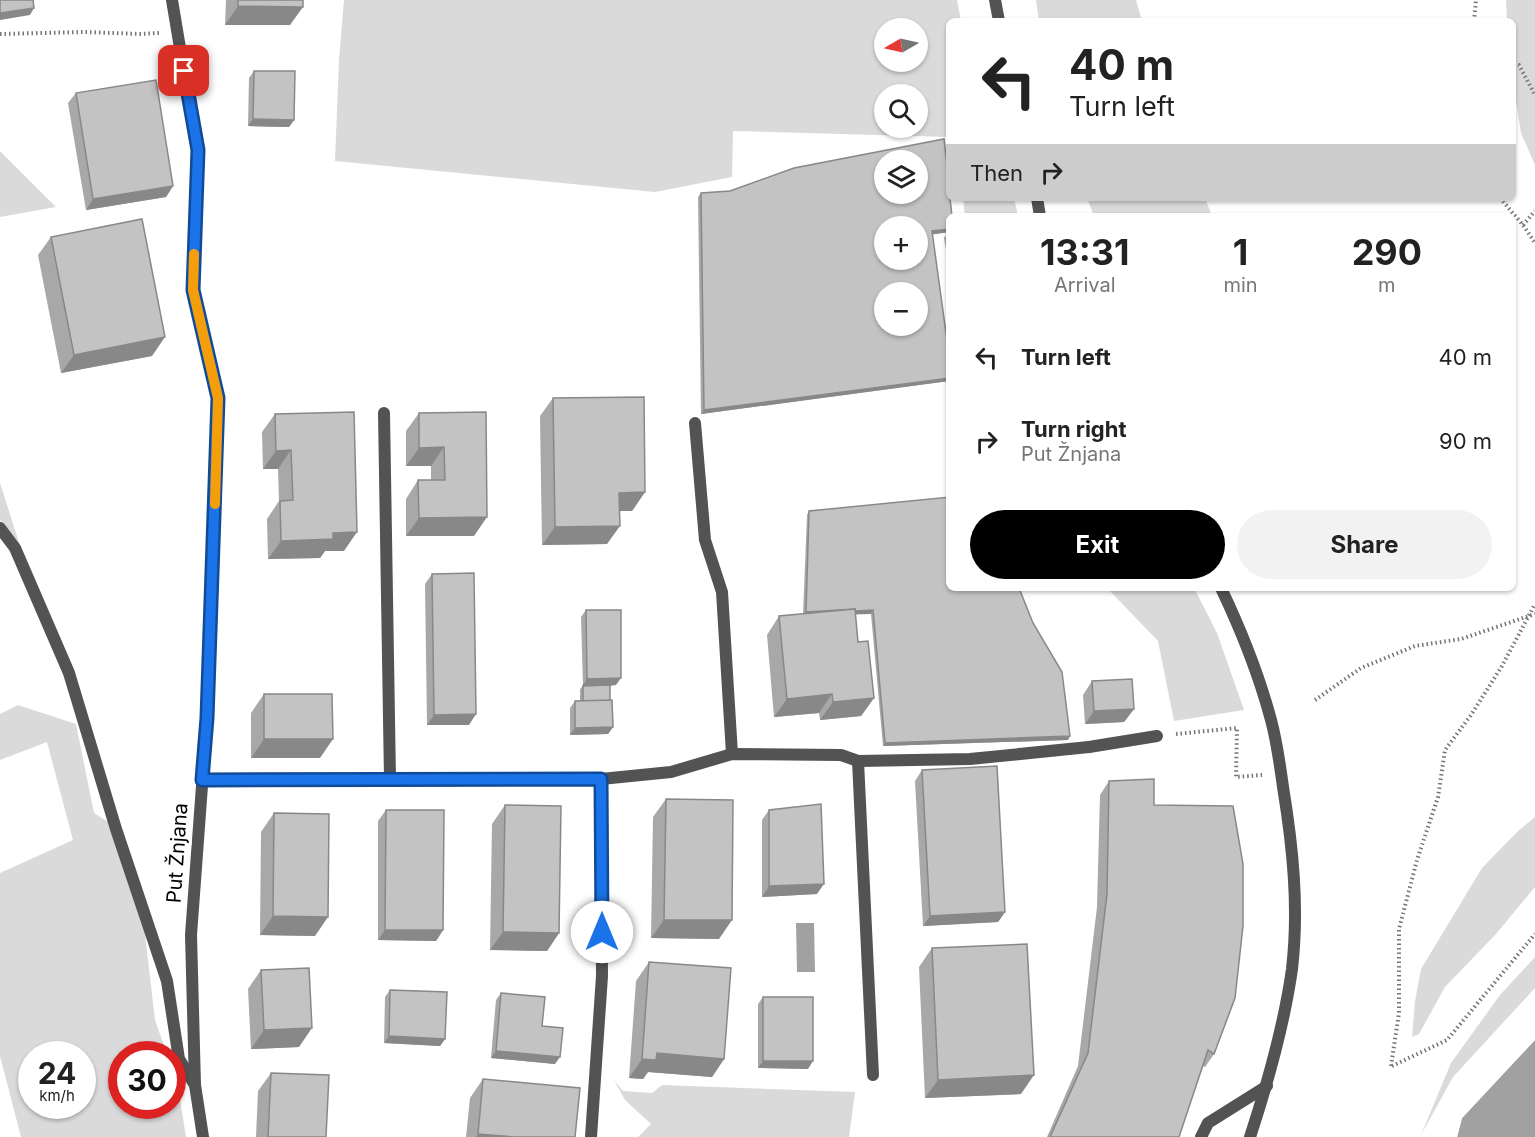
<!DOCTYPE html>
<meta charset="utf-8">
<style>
:root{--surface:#fff;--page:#f2f2f2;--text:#222;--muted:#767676;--accent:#000}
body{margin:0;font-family:Inter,sans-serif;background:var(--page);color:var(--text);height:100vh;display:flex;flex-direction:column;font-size:22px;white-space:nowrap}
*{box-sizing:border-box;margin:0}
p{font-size:20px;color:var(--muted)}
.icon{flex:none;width:33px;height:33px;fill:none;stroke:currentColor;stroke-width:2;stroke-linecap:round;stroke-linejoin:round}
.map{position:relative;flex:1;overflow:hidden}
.panel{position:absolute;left:946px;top:213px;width:570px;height:378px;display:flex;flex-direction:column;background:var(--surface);border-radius:9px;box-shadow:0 2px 4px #0004}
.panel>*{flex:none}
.guide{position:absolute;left:946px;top:18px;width:570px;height:183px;border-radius:9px;box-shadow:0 2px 4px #0004;background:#fff;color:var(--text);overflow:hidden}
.needle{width:39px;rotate:261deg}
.fabs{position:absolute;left:874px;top:18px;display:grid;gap:12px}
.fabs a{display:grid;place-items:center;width:54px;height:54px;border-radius:50%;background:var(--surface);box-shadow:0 2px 4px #0004;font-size:30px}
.speed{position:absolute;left:18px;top:1041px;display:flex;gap:12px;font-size:30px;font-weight:700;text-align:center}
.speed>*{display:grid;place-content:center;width:78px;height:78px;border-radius:50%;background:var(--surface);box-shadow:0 2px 4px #0004;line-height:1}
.speed small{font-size:15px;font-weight:400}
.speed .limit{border:9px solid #d22;background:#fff;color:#111}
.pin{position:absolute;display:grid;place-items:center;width:51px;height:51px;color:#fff;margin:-26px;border-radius:12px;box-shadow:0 3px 9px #0006}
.me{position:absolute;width:66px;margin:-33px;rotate:0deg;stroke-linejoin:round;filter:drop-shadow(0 0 4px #0008)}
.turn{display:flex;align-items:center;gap:21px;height:126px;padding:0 24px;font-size:27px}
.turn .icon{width:78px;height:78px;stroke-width:2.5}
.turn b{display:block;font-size:42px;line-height:51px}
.then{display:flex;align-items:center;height:57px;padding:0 24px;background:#0003;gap:12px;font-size:22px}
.eta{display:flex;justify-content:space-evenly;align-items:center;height:102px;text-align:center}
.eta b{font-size:36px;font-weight:700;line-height:42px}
.primary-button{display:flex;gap:12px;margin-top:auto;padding:12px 24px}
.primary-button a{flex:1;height:69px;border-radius:36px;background:var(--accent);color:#fff;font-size:24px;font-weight:700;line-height:69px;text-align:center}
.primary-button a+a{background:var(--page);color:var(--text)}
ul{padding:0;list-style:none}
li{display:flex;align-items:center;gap:18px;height:84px;padding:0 24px}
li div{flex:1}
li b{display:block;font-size:22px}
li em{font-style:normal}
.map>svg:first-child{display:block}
.green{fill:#dadada;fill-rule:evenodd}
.water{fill:#a1a1a1}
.pier{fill:#fff}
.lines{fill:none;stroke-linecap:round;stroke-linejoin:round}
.path{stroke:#757575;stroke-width:4;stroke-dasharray:1.5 3;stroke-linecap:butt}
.lane{stroke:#535353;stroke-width:12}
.street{stroke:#535353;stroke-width:12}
.wall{fill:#a8a8a8}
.shaded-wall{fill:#888}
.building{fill:#c3c3c3;stroke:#888;stroke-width:1.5;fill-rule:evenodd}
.route-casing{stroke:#114b97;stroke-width:15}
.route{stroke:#1a73e8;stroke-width:10}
.slow{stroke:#f59e0b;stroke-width:10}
.labels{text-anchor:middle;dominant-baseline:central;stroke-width:6;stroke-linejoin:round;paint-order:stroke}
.street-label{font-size:20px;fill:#000;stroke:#fff}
</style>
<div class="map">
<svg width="1535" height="1137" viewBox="0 0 1535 1137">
<rect width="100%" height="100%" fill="#fff"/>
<g class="green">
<path d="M344,0h613l4,21h-11l-1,116 -216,-6 -1,46 -77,15 -320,-31 4,-101zM885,28h33v34h-33zM918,94v34h-33v-34z"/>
<path d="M1036,0h100l6,21h-103z"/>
<path d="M1506,0h29v165l-14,-32 -7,-44v-68h-7z"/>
<path d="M0,151l56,56 -56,10z"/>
<path d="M963,198h51l4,18h-53z"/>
<path d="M1087,198h118l7,18h-118z"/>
<path d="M0,483l21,66 -21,-29z"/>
<path d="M1107,588h87l23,45 27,77 -70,11 -16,-80z"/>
<path d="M18,705l58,19 18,89 25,16 26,105 10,86 12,34h-45v52h50l1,-36 5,17 8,50h-165l-21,-81v-183l73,-33 -26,-98 -47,18v-46zM32,1054h50v52h-50z"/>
<path d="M1535,817v70l-39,47 -51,53 -26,47 -7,3 3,-36 6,-32 61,-101 36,-37z"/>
<path d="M1535,957v31l-82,89 -32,58 30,-72 49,-68z"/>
<path d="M614,1080l9,11 29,2 10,-8 193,7 -6,45h-211l13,-13 -26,-24z"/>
</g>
<g class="water">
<path d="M796,923h18l1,49h-18z"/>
<path d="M1535,1040v97h-78l5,-19z"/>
</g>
<path class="pier" d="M1535,1037v3l-73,78 -5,19h-3l6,-21z"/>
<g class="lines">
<g class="path">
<path d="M1474,21l2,-21"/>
<path d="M0,34l84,-2 57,2 18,-1"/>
<path d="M1514,63l5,2 16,30"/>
<path d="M1500,198l23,27 12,18"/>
<path d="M1523,225l12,-14"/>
<path d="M1315,700l46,-32 54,-22 46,-7 74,-25"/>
<path d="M1176,734l61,-6 -1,49 26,-2"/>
<path d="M1391,1066l8,-53v-84l18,-69 21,-63 7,-47 26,-35 31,-49 33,-62"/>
<path d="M1392,1066l55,-26 88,-106"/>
</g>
<g class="lane">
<path d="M384,413l6,366"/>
<path d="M695,423l10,117 17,52 10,162"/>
<path d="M0,528l15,20 54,125 47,156 51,152 12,78 16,26"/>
<path d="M1089,747l68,-11"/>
<path d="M858,761l15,314"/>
<path d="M1201,1137l7,-14 59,-37"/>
</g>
<g class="street">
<path d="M172,0l25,150 -4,140 25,108 -11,320 -16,217 4,150 8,52"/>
<path d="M995,0l4,21"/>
<path d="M1037,198l3,18"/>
<path d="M1221,588c20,42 38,87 50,132 6,22 9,45 12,67 10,61 16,121 9,182 -8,57 -24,113 -42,168"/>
<path d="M202,780l399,-1 70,-7 61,-18 109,1 17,6 112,-2 119,-12"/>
<path d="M591,1137l11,-161 -1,-197"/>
</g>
</g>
<g class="wall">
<path d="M226,0h77l-13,25h-65z"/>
<path d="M254,71l40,49 -5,7 -41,-1 1,-48z"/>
<path d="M76,93l97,93 -7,11 -80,13 -18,-107z"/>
<path d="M701,193l249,23v16l-18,2 17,147 -248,33 -3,-217z"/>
<path d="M947,234h3v33h-1l-5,-29z"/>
<path d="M51,237l101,119 -91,17 -23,-118z"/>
<path d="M553,398l92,94 -13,19h-13l-12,33 -65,1 -2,-129z"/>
<path d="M486,412l-12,124h-68v-37l12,-19h13v-14h-25v-35l13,-18z"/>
<path d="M275,414l69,137h-19l-5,7 -52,1 -1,-40 12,-18 -1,-32h-15l-1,-37z"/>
<path d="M809,511l259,229 -185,6 -12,-132h-16l3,28 16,56 -13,18 -41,4 -1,-7 -45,4 -7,-82 12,-19 24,-2 4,-99z"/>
<path d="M432,574l37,151h-42l-2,-141z"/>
<path d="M586,610l30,75 -6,1v15l3,26 -5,7 -38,1v-27l5,-7h5v-12l3,-3 -2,-69z"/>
<path d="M1092,681l42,28 -10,13 -39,2 -2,-29z"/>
<path d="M264,694l56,64h-69v-45z"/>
<path d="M922,770l83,142 -7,10 -75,4 -8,-145z"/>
<path d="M1109,781l45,24 60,249 -9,13 -2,-1 -24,71h-132l31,-71 19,-159 3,-112z"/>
<path d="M666,799l53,140 -68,-1 2,-121z"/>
<path d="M505,805l54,128 -12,18 -57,-1 2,-126z"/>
<path d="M386,810l57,120 -7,11 -58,-1v-119z"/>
<path d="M769,810l48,84 -55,3v-77z"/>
<path d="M274,813l41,123 -55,-1 1,-103z"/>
<path d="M932,948l89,146 -96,4 -6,-131z"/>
<path d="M649,962l75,97 -12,18 -64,-5 -5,7 -14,-1 7,-97z"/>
<path d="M261,970l38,77 -48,2 -3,-60z"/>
<path d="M390,990l55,49 -5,7 -56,-3 1,-46z"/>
<path d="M501,993l41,33 13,38 -64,-6 5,-58z"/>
<path d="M763,997l45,72 -50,-1v-64z"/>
<path d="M271,1073l55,64h-70l2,-46z"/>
<path d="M483,1079l92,58h-109l4,-39z"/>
</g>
<g class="shaded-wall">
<path d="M238,6l65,1 -13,18h-65z"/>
<path d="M34,8l-4,7 -30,5v-7z"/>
<path d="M253,119l41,1 -5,7 -41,-1z"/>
<path d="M173,186l-7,11 -80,13 7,-11z"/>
<path d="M950,229v3l-21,3 3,-4z"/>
<path d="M165,337l-13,19 -91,17 13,-18z"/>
<path d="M950,378l-1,3 -248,33 3,-4z"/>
<path d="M444,447l-13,19h-25l13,-18z"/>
<path d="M291,450l-13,19h-15l13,-18z"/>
<path d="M645,492l-13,19h-26l13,-18z"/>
<path d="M487,517l-13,19h-68l13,-18z"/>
<path d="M620,526l-13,18 -65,1 13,-18z"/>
<path d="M357,532l-13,19h-19l-5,7 -52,1 13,-18 52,-8z"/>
<path d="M873,610l-2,4 -68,2 3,-4z"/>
<path d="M621,678l-5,7 -34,1 5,-7z"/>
<path d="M832,694l-13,19 -45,4 13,-18z"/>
<path d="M874,698l-13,18 -41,4 13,-18z"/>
<path d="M1134,709l-10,13 -39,2 9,-13z"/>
<path d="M476,714l-7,11h-42l7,-10z"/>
<path d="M613,727l-5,7 -38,1 5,-7z"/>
<path d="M1070,736l-2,4 -185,6 2,-3z"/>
<path d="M264,739h69l-13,19h-69z"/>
<path d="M824,884l-7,10 -55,3 7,-11z"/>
<path d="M1005,912l-7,10 -75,4 7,-10z"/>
<path d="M273,916l55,1 -13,19 -55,-1z"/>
<path d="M664,920h68l-13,19 -68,-1z"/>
<path d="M385,930h58l-7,11 -58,-1z"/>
<path d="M503,932l56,1 -12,18 -57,-1z"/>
<path d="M312,1028l-13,19 -48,2 13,-19z"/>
<path d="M389,1036l56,3 -5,7 -56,-3z"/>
<path d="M496,1051l64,6 -5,7 -64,-6z"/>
<path d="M657,1053l67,6 -12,18 -64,-5 -5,7 -14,-1 13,-19z"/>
<path d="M763,1061h50l-5,8 -50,-1z"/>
<path d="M1034,1075l-13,19 -96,4 13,-18z"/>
<path d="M478,1134l37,3h-39z"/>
</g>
<g class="building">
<path d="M0,0h33l1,8 -34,5z"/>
<path d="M238,0h65v7l-65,-1z"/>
<path d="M254,71h41l-1,49 -41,-1z"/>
<path d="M156,80l17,106 -80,13 -17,-106z"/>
<path d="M944,139l6,51v8l2,18h-2v13l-18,2 18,131v16l-246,32 -3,-217 29,-2 64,-23zM885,160h33v34h-33zM885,226h33v34h-33zM885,292h33v34h-33z"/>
<path d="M142,219l23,118 -91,18 -23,-118z"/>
<path d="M947,234h3v19z"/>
<path d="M644,397l1,95 -26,1 1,33 -65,1 -2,-129z"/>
<path d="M354,412l3,120 -24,1v6l-52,2 -1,-40 13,-1 -2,-50 -15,1 -1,-37z"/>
<path d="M486,412l1,105 -68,1 -1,-38h27l-1,-33 -25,1v-35z"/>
<path d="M950,497v91h69l14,35 29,49 8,64 -185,7 -12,-133 -18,1v-2l-49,3 3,-101z"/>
<path d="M474,573l2,141 -42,1 -2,-141z"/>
<path d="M855,609l3,33 10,-1 6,57 -41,4 -1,-8 -45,5 -8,-83z"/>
<path d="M586,610h35v68l-34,1z"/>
<path d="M1132,679l2,30 -40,2 -2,-30z"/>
<path d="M610,685v16h-27v-15z"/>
<path d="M264,694h68l1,45h-69z"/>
<path d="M612,700l1,27 -38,1v-27z"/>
<path d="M997,766l8,146 -75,4 -8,-146z"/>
<path d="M1154,779v26l79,1 10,58v62l-8,72 -21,56 -6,-4 -29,87h-129l38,-84 19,-159 2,-113z"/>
<path d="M666,799l67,1 -1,120h-68z"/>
<path d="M821,804l3,80 -55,2v-76z"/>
<path d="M505,805l56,1 -2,127 -56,-1z"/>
<path d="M386,810h58l-1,120h-58z"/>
<path d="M274,813l55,1 -1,103 -55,-1z"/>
<path d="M1027,944l7,131 -96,5 -6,-132z"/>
<path d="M649,962l82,6 -7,91 -67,-6 -1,7 -14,-1z"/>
<path d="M309,968l3,60 -48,2 -3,-60z"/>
<path d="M390,990l57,2 -2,47 -56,-3z"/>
<path d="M501,993l44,4 -3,29 21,2 -3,29 -64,-6z"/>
<rect x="763" y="997" width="50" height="64"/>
<path d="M271,1073l58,2 -3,62h-58z"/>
<path d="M483,1079l97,9 -5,49h-60l-37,-3z"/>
</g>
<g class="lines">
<defs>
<path id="route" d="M184,71l14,79 -5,140 25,108 -11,320 -5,62 399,-1 1,153"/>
</defs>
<use href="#route" class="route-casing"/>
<use href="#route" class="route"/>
<path class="slow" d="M194,254l-1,36 25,108 -3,106"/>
</g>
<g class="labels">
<g class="street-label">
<text transform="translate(177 853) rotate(-86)">Put Žnjana</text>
</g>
</g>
</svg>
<div class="fabs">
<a><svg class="needle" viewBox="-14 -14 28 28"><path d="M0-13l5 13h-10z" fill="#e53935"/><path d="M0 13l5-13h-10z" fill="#767676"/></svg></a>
<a><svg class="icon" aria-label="search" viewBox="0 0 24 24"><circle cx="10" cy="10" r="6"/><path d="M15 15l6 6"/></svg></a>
<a><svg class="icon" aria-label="layers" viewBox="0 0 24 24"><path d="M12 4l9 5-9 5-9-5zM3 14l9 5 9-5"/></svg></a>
<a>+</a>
<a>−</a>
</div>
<div class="speed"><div>24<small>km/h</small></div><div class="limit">30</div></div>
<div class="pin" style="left:184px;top:71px;background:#d93025"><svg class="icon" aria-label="arrive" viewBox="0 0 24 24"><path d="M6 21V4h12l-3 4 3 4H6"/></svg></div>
<svg class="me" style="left:602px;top:932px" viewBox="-20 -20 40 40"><circle r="19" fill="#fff"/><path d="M0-13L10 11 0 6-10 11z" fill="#1a73e8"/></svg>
<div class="guide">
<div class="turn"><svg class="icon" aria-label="left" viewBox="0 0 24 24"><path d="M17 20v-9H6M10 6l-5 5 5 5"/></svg><div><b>40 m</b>Turn left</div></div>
<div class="then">Then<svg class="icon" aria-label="right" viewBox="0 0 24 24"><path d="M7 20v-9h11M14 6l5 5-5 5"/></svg></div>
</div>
<section class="panel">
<div class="eta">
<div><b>13:31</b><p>Arrival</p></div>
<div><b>1</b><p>min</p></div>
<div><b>290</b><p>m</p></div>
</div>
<ul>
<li><svg class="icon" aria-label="left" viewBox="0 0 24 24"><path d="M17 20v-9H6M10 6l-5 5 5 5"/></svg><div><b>Turn left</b></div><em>40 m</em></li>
<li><svg class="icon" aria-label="right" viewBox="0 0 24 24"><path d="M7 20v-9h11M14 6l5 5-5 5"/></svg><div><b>Turn right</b><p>Put Žnjana</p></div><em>90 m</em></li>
</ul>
<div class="primary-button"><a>Exit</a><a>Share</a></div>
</section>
</div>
